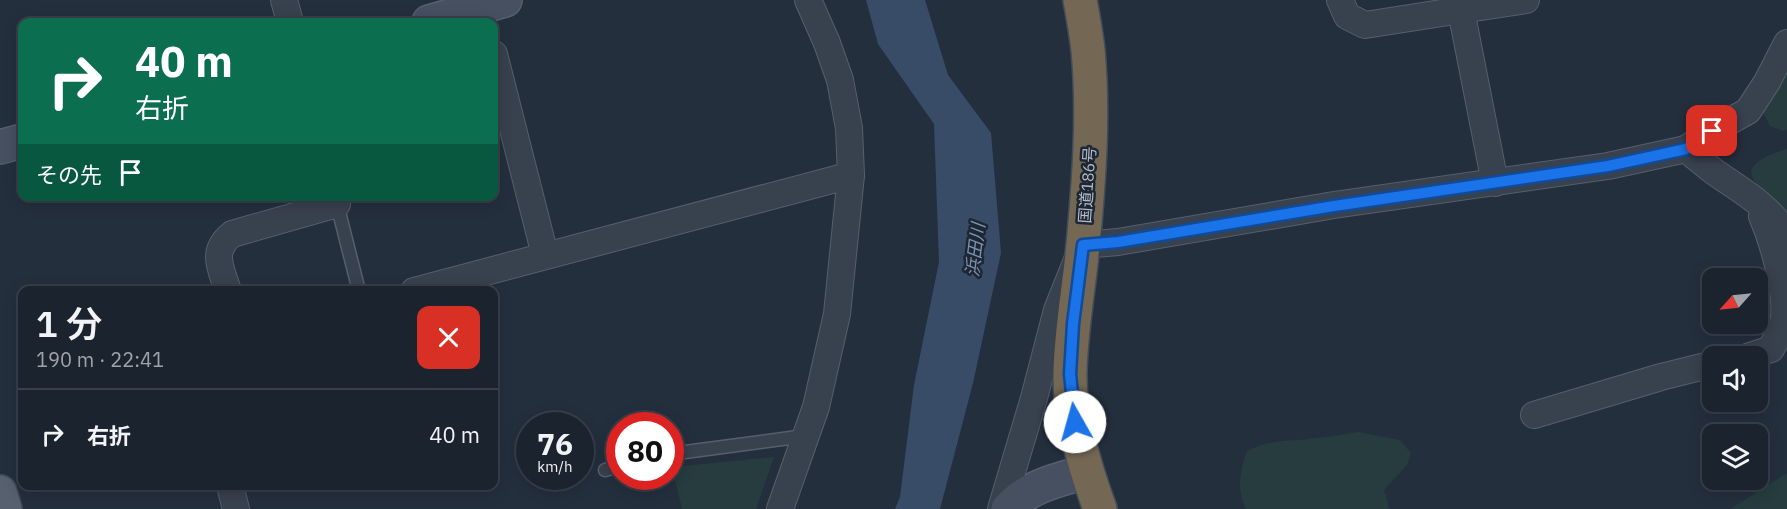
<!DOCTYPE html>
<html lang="ja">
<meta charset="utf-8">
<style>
:root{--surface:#1b232e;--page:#282f3a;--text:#f1f3f6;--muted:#a0a4aa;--line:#39404a}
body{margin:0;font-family:"IBM Plex Sans","Noto Sans JP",sans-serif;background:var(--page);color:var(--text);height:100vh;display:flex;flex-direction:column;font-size:22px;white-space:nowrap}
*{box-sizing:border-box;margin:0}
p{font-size:20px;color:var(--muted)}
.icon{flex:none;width:33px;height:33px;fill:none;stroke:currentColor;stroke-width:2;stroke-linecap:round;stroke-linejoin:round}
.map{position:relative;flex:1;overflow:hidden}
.drawer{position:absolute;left:18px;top:286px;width:480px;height:204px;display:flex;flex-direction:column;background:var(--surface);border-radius:12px;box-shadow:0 3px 15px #0003,0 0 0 2px var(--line)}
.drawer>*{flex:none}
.banner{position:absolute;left:18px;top:18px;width:480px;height:183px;border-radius:12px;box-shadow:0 3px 15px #0003,0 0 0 2px var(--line);background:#0b6e4f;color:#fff;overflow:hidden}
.needle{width:39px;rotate:243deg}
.fabs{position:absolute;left:1702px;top:268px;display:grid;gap:12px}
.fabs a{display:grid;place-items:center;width:66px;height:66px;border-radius:12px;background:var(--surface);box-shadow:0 3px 15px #0003,0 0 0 2px var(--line);font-size:30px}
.speed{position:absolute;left:516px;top:412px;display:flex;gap:12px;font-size:30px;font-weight:700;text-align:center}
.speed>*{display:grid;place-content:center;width:78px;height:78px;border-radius:50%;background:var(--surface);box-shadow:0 3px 15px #0003,0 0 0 2px var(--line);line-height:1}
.speed small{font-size:15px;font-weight:400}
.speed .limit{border:9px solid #d22;background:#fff;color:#111}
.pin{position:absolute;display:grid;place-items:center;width:51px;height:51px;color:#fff;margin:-26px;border-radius:12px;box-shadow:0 3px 9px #0006}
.me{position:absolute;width:66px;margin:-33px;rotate:353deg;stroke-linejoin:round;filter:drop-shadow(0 0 4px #0008)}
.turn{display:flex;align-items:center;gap:21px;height:126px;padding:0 18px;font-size:27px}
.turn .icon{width:78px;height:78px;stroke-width:2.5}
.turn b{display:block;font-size:42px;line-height:51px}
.then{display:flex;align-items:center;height:57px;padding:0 18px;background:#0003;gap:12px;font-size:22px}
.round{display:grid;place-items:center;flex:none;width:63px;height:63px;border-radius:12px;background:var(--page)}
.headline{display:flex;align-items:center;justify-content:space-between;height:102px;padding:0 18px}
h1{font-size:36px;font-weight:600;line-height:45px}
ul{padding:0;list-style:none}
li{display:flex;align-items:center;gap:18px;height:90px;padding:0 18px;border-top:2px solid var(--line)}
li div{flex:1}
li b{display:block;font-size:22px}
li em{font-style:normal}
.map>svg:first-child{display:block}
.green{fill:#263c3f}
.water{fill:#394c67}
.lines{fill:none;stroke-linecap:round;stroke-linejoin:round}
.lane-casing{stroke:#565f6c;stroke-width:15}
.street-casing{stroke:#565f6c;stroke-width:28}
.secondary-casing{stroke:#565f6c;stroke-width:36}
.primary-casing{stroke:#414a57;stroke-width:36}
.highway-casing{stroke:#434c59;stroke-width:36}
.lane{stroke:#38414e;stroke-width:12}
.street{stroke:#38414e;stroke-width:26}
.secondary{stroke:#465061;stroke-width:33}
.primary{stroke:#56606e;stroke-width:33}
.highway{stroke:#746855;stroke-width:33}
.route-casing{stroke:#114b97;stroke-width:15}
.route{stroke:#1a73e8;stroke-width:10}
.labels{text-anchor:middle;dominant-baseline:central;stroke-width:5;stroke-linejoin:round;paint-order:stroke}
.street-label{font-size:16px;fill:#b4bcc9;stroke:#1d2633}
.water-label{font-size:18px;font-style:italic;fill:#7c92b1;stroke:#1d2633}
</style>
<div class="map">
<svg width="1787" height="509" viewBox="0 0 1787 509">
<rect width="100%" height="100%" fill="#242f3e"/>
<g class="green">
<path d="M1787,51v79l-4,1 -13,-5 -8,-15z"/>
<path d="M1787,149v66c-5,-6 -9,-14 -15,-19 -4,-5 -11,-7 -15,-12 -19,-20 16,-31 30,-35z"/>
<path d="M1358,432l42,8 11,13 -4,12 -23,25 6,19h-144c-10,-19 -6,-39 1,-58 27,-13 42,-9 69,-13 14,-1 28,-4 42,-6z"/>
<path d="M774,457l-18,52h-74l-10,-42z"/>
<path d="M1787,472v37h-57l57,-36z"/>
</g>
<path class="water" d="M866,0h59l23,75 43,58 10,120 -28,130 -33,126h-45l5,-12 14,-112 25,-123 -5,-138 -56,-80z"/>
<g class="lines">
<defs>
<g id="lane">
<path d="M337,204l22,87"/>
<path d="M670,454l135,-18"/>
<path d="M605,470l15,-4"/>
</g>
<g id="street">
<path d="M284,0l6,22"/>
<path d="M1340,0l7,16 18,9 96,-15 34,173"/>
<path d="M1459,0l2,10 65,-10"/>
<path d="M494,54l51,201"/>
<path d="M1686,149l26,-18 36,-20 19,-29 20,-39"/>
<path d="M228,291c-7,-23 -18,-39 4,-57l105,-30 -2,-8"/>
<path d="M414,291l437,-116"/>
<path d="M1747,357l24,-8c5,-10 11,-20 13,-31 3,-28 -11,-76 -22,-102"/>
<path d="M1534,415l127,-38 52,-13"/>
<path d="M230,486l6,23"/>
<path d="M780,509l36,-102 21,-93 14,-139 -2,-47 -9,-48 -13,-37 -19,-43"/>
<path d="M1001,509l33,-111 23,-88 26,-65 35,-3 216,-37 274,-39 78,-17c10,8 20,17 30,24 27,19 54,33 71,63"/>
</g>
<g id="secondary">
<path d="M429,22l76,-22"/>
<path d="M0,147l22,-6"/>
<path d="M1008,509c20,-23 50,-29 78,-37"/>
</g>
<path id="primary" d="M0,492l5,17"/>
<path id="highway" d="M1080,0c3,16 6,33 8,50 6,64 1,131 -5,195 -4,42 -12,84 -13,127 -1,44 15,96 30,137"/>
</defs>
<use href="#lane" class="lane-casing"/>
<use href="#street" class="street-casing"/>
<use href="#secondary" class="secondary-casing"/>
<use href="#primary" class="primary-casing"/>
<use href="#highway" class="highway-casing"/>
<use href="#lane" class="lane"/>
<use href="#street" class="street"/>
<use href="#secondary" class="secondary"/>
<use href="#primary" class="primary"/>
<use href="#highway" class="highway"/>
</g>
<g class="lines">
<defs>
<path id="route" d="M1075,422l-5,-48 3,-50 10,-79 35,-3 216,-36 274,-40 78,-17 26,-18"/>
</defs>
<use href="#route" class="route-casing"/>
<use href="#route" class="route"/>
</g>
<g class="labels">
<g class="street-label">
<text transform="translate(1087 185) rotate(-86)">国道186号</text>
</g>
<g class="water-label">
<text transform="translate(975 250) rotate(-83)">浜田川</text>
</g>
</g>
</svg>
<div class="fabs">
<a><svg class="needle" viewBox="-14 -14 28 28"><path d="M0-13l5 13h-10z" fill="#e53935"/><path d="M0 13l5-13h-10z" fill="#a0a4aa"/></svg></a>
<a><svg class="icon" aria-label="sound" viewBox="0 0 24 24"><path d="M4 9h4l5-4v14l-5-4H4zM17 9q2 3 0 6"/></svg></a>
<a><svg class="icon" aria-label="layers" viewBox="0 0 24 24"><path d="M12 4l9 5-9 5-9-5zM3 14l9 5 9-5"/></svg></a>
</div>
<div class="speed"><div>76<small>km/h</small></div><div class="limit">80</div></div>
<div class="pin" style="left:1712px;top:131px;background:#d93025"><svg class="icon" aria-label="arrive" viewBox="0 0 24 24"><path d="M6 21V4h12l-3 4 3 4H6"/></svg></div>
<svg class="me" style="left:1075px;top:422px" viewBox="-20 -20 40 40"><circle r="19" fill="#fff"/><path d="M0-13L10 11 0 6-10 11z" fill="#1a73e8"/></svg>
<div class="banner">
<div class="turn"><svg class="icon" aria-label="right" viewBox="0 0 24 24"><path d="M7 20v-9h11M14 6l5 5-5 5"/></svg><div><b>40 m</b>右折</div></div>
<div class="then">その先<svg class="icon" aria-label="arrive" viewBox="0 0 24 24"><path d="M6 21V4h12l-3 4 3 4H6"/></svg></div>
</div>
<section class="drawer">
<div class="headline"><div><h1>1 分</h1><p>190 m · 22:41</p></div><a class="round" style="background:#d93025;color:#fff"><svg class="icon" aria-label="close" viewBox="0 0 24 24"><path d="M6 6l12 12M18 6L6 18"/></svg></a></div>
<ul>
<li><svg class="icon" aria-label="right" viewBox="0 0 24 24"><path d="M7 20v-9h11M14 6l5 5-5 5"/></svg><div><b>右折</b></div><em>40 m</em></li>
</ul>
</section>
</div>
